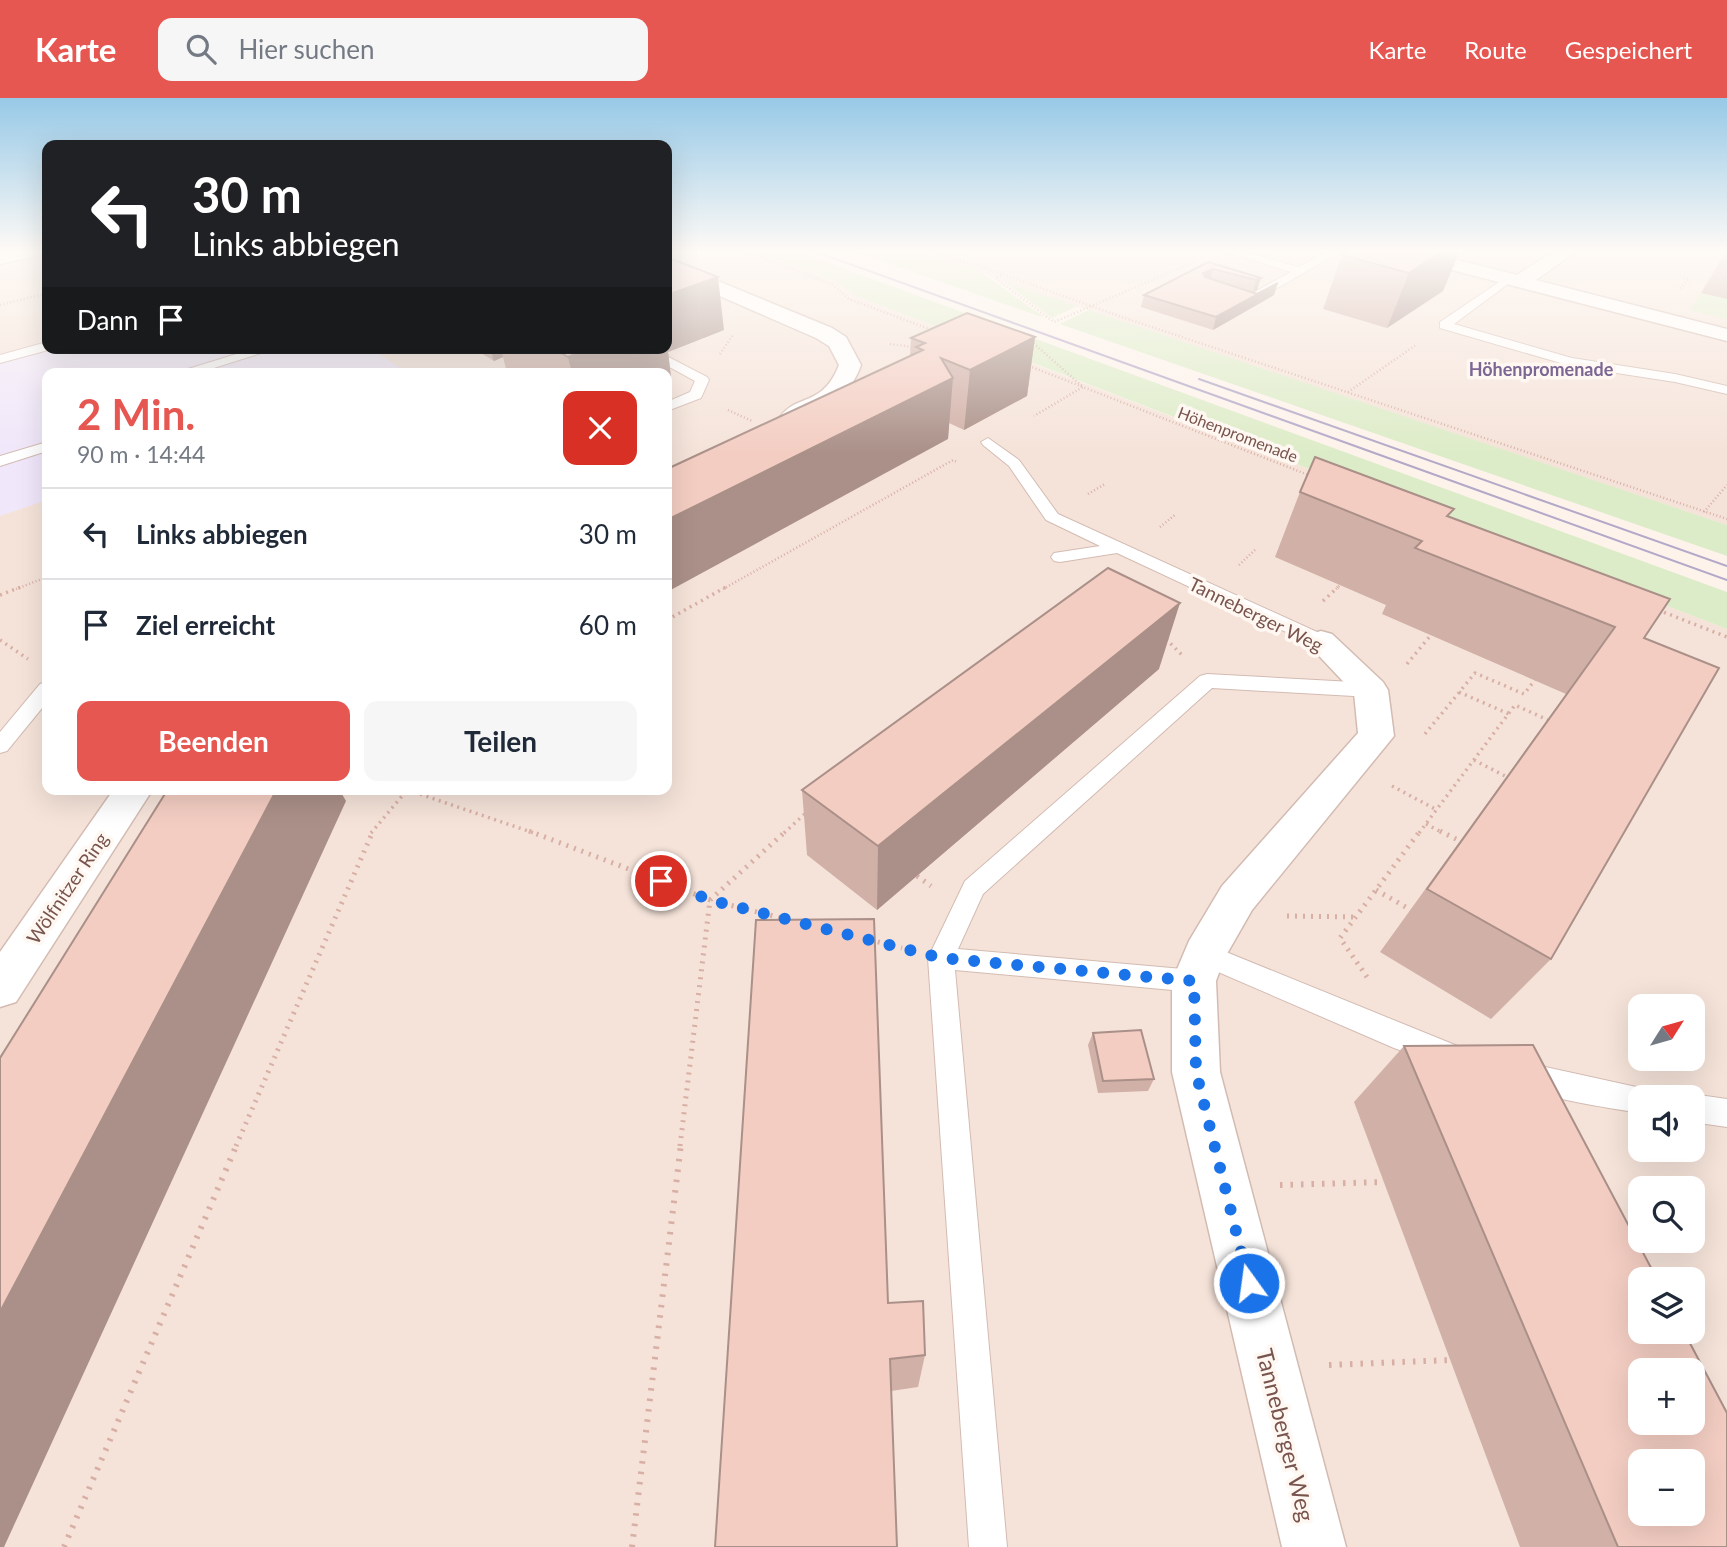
<!DOCTYPE html>
<html lang="de">
<meta charset="utf-8">
<style>
:root{--surface:#fff;--page:#f6f6f7;--text:#1f2937;--muted:#747a83;--line:#e0e1e3;--accent:#e65751}
body{margin:0;font-family:Lato,sans-serif;background:var(--page);color:var(--text);height:100vh;display:flex;flex-direction:column;font-size:26px;white-space:nowrap}
*{box-sizing:border-box;margin:0}
p{font-size:23px;color:var(--muted)}
.icon{flex:none;width:38px;height:38px;fill:none;stroke:currentColor;stroke-width:2;stroke-linecap:round;stroke-linejoin:round}
.map{position:relative;flex:1;overflow:hidden}
.side{position:absolute;left:42px;top:270px;width:630px;height:427px;display:flex;flex-direction:column;background:var(--surface);border-radius:14px;box-shadow:0 7px 28px #0002}
.side>*{flex:none}
.top-card{position:absolute;left:42px;top:42px;width:630px;height:214px;border-radius:14px;box-shadow:0 7px 28px #0002;background:#202124;color:#fff;overflow:hidden}
.needle{width:46px;rotate:53deg}
.tools{position:absolute;left:1628px;top:896px;display:grid;gap:14px}
.tools a{display:grid;place-items:center;width:77px;height:77px;border-radius:14px;background:var(--surface);box-shadow:0 7px 28px #0002;font-size:35px}
.pin{position:absolute;display:grid;place-items:center;width:60px;height:60px;color:#fff;margin:-30px;border:4px solid #fff;border-radius:50%;box-shadow:0 2px 7px #0007}
.me{position:absolute;width:77px;margin:-38px;rotate:346deg;stroke-linejoin:round;filter:drop-shadow(0 0 5px #0008)}
.turn{display:flex;align-items:center;gap:24px;height:147px;padding:0 35px;font-size:32px}
.turn .icon{width:91px;height:91px;stroke-width:2.5}
.turn b{display:block;font-size:49px;line-height:60px}
.then{display:flex;align-items:center;height:66px;padding:0 35px;background:#0003;gap:14px;font-size:26px}
.round{display:grid;place-items:center;flex:none;width:74px;height:74px;border-radius:14px;background:var(--page)}
.overview{display:flex;align-items:center;justify-content:space-between;height:119px;padding:0 35px}
h1{font-size:42px;font-weight:700;line-height:52px;color:var(--accent)}
.primary-button{display:flex;gap:14px;margin-top:auto;padding:14px 35px}
.primary-button a{flex:1;height:80px;border-radius:14px;background:var(--accent);color:#fff;font-size:28px;font-weight:700;line-height:80px;text-align:center}
.primary-button a+a{background:var(--page);color:var(--text)}
ul{padding:0;list-style:none}
li{display:flex;align-items:center;gap:21px;height:91px;padding:0 35px;border-top:2px solid var(--line)}
li div{flex:1}
li b{display:block;font-size:26px}
li em{font-style:normal}
header{display:flex;align-items:center;gap:42px;box-sizing:border-box;height:98px;padding:0 35px;background:var(--accent);color:#fff}
header strong{font-size:33px}
nav{display:flex;gap:38px;margin-inline-start:auto;font-size:24px}
.search{width:490px;height:63px;background:var(--page);display:flex;align-items:center;gap:18px;box-sizing:border-box;padding:0 24px;border-radius:14px;color:var(--muted);font-size:26px}
.map>svg:first-child{display:block}
.residential{fill:#f5e3d9;fill-rule:evenodd}
.education{fill:#f0e7fa}
.green{fill:#ddecc8}
.lines{fill:none;stroke-linecap:round;stroke-linejoin:round}
.service-casing{stroke:#d3bbb2;stroke-width:2}
.minor-casing{stroke:#d3bbb2;stroke-width:3}
.path-far3{stroke:#d8afa5;stroke-width:2.5;stroke-dasharray:1 2.5;stroke-linecap:butt}
.path-far2{stroke:#d8afa5;stroke-width:3.5;stroke-dasharray:2 4.5;stroke-linecap:butt}
.path-far1{stroke:#d8afa5;stroke-width:5;stroke-dasharray:2 6;stroke-linecap:butt}
.path{stroke:#d8afa5;stroke-width:6;stroke-dasharray:2.5 8;stroke-linecap:butt}
.service{fill:#fff;fill-rule:evenodd}
.minor{fill:#fff;fill-rule:evenodd}
.tram{stroke:#b3a8c8;stroke-width:2}
.wall{fill:#d1b0a7}
.shaded-wall{fill:#aa9088}
.building{fill:#f3cdc2;stroke:#aa9088;stroke-width:2;fill-rule:evenodd}
.route{stroke:#1a73e8;stroke-width:12;stroke-dasharray:0 21.6}
.labels{text-anchor:middle;dominant-baseline:central;stroke-width:7;stroke-linejoin:round;paint-order:stroke}
.far-street-label{font-size:16px;fill:#79544d;stroke:#fff8f2}
.far-neighbourhood-label{font-size:18px;font-weight:bold;fill:#7c6694;stroke:#fff8f2}
.street-label{font-size:19px;fill:#79544d;stroke:#fff8f2}
.near-street-label{font-size:23px;fill:#79544d;stroke:#fff8f2}
</style>
<header>
<strong>Karte</strong>
<div class="search"><svg class="icon" aria-label="search" viewBox="0 0 24 24"><circle cx="10" cy="10" r="6"/><path d="M15 15l6 6"/></svg>Hier suchen</div>
<nav><a>Karte</a><a>Route</a><a>Gespeichert</a></nav>
</header>
<div class="map">
<svg width="1727" height="1449" viewBox="0 0 1727 1449">
<rect width="100%" height="100%" fill="#fdf3eb"/>
<g class="residential">
<path d="M20,152h27v98h620v-98h85l85,32 19,14 871,333v918h-1727v-1292zM47,275h620v416h-620zM1640,908h52v53h-52zM1640,999h52v53h-52zM1640,1090h52v53h-52zM1640,1181h52v53h-52zM1640,1272h52v53h-52zM1640,1363h52v53h-52z"/>
<path d="M882,152h845v275l-723,-243 -43,-18z"/>
</g>
<path class="education" d="M49,250h320l39,25h-361v127l-47,16v-154z"/>
<g class="green">
<path d="M752,152h41l229,84 -32,13 -134,-51 -19,-14z"/>
<path d="M849,152c45,0 93,8 136,21l-3,2 63,45z"/>
<path d="M1004,184l73,24 -25,12z"/>
<path d="M1701,195l26,6v20l-37,-9z"/>
<path d="M1089,212l638,215v31l-667,-232z"/>
<path d="M1033,240l694,254v37l-723,-277z"/>
</g>
<g class="lines">
<defs>
<g id="service">
<path d="M1221,152h17l61,17 31,-17h13l-90,52 -4,-1v-6l42,-23z"/>
<path d="M1508,178l6,3 -2,2 -58,43 118,34 103,16 52,12v8l-52,-12 -104,-16 -131,-38v-6z"/>
<path d="M47,244v6l5,1 -52,14v-8z"/>
<path d="M256,250h21l-79,25h-23z"/>
<path d="M635,250h16l56,29 2,3 -8,18 -34,13v-9l23,-10 5,-11z"/>
<path d="M988,340l31,22 39,54 270,123 2,4 -9,6 -7,-2 -197,-92 -57,9 -6,-1 -3,-4 3,-4 46,-7 -54,-26 -37,-54 -26,-21 -2,-3z"/>
<path d="M47,344v9l-47,15v-10z"/>
<path d="M1207,576l164,9 7,2 3,5 -3,5 -7,2 -159,-9 -229,206 -25,55 236,21 9,3 4,8 -4,8 -9,3 -239,-22 52,577h-38l-41,-589 37,-77 235,-205z"/>
<path d="M47,584v20l-40,49 -7,2v-21l40,-48z"/>
<path d="M1204,845l256,104 4,9 -4,9 -10,4 -56,-21 -199,-86 -4,-8 4,-8z"/>
<path d="M1523,964l127,28 3,7h-13v16c-43,-7 -87,-13 -127,-29l-4,-9 4,-9z"/>
<path d="M1692,996l35,5v28l-35,-5v-25h-7z"/>
</g>
<g id="minor">
<path d="M11,152h35l-3,4 -43,10v-12z"/>
<path d="M1387,152h31l99,25 39,-25h22l-42,30 191,49v12l-337,-87z"/>
<path d="M667,162l165,68 14,9 15,28c-9,28 -45,65 -78,57l-3,-5c16,-23 43,-10 59,-52l-10,-19 -13,-8 -149,-65z"/>
<path d="M1321,533l11,3 51,48 5,8 6,46 -142,174 -28,49 -8,22 4,91 126,475h-64l-110,-475v-91l17,-40 33,-55 136,-153 -4,-40 -49,-52 5,-7z"/>
<path d="M114,691h39l-137,213 -16,5v-55z"/>
</g>
</defs>
<use href="#service" class="service-casing"/>
<use href="#minor" class="minor-casing"/>
<g class="path-far3">
<path d="M744,152l87,34 18,15 83,31"/>
<path d="M891,152l83,14 148,53 605,202"/>
<path d="M931,152l29,10"/>
<path d="M954,160l15,-8"/>
<path d="M1001,178l-6,2 59,44 141,-60"/>
<path d="M1680,190l9,-9 -8,-2"/>
<path d="M0,207l47,-12"/>
<path d="M1031,243l52,46 -49,29"/>
<path d="M890,246l23,3"/>
<path d="M720,256l13,-19"/>
<path d="M1029,268l282,110"/>
<path d="M1348,294l68,-47"/>
<path d="M728,312l24,11"/>
<path d="M1088,396l17,-10"/>
<path d="M1704,414l23,-27"/>
<path d="M1160,429l16,-13"/>
<path d="M1239,467l17,-16"/>
<path d="M16,491l31,-12"/>
<path d="M723,491l230,-129 4,2"/>
<path d="M1336,491l4,-4"/>
</g>
<g class="path-far2">
<path d="M0,497l21,-8"/>
<path d="M1323,503l15,-14"/>
<path d="M1658,512l69,27"/>
<path d="M667,522l59,-33"/>
<path d="M1166,541l16,16"/>
<path d="M0,542l28,19"/>
<path d="M1407,566l24,-29"/>
<path d="M1459,594l50,22"/>
<path d="M1425,636l50,-61 49,21 11,-14"/>
<path d="M1474,662l33,17"/>
<path d="M1392,688l45,24"/>
<path d="M408,692l126,43"/>
<path d="M1426,726l17,9"/>
<path d="M371,735l37,-44"/>
<path d="M784,735l24,-22"/>
<path d="M1419,735l96,-128 33,15"/>
</g>
<g class="path-far1">
<path d="M529,733l181,69 83,21"/>
<path d="M1440,733l20,10"/>
<path d="M917,778l14,10"/>
<path d="M1376,792l35,20"/>
<path d="M1287,818l69,1"/>
<path d="M870,842l32,8"/>
<path d="M1367,879l-27,-39 80,-107"/>
<path d="M236,1048l137,-315"/>
<path d="M680,1048l30,-246 76,-69"/>
</g>
<g class="path">
<path d="M1280,1087l104,-3"/>
<path d="M1329,1267l121,-5"/>
<path d="M64,1449l173,-403"/>
<path d="M632,1449l49,-403"/>
</g>
<use href="#service" class="service"/>
<use href="#minor" class="minor"/>
<g class="tram">
<path d="M811,152l916,330"/>
<path d="M1199,281l528,187"/>
</g>
</g>
<g class="wall">
<path d="M1460,152l-17,41 -56,37 -64,-19 19,-54z"/>
<path d="M1727,152v49l-26,-6z"/>
<path d="M1208,164l53,16 -4,12 -4,2 21,3 -61,35 -72,-23 3,-12z"/>
<path d="M724,232l-56,22 3,25 -4,2v-6h-154l-7,-4 -3,-12 -9,4 -21,-13h194z"/>
<path d="M1035,239l-8,59 -63,34 -15,-7 -1,16 -38,-83 1,-18z"/>
<path d="M1300,394l150,25 194,121 -93,321 -60,60 -111,-67 186,-258 -184,-80 4,-9 -111,-48z"/>
<path d="M1159,571l-282,241 -70,-55 -5,-65z"/>
<path d="M1093,935l61,46 -6,12 -50,2 -10,-48z"/>
<path d="M1404,948l323,501h-207l-166,-445z"/>
<path d="M888,1205l37,52 -7,32 -27,4z"/>
</g>
<g class="shaded-wall">
<path d="M1445,152h15l-17,41 -56,37 22,-55z"/>
<path d="M1213,171l-3,11 -9,5 2,-12z"/>
<path d="M718,179l6,53 -56,22 3,25 -4,2v-6h-95l-4,-16 23,-9h76v-53z"/>
<path d="M1261,180l-4,12 -4,2 3,-12z"/>
<path d="M1278,185l-4,12 -61,35 3,-13z"/>
<path d="M1035,239l-8,59 -63,34 6,-60z"/>
<path d="M490,250h11l2,9 -9,4z"/>
<path d="M953,280l-5,61 -281,153v-72z"/>
<path d="M1180,505l-21,66 -282,241 1,-64z"/>
<path d="M277,691h62l7,12 -342,746h-4v-235z"/>
</g>
<g class="building">
<path d="M1350,152h95l-36,23 -67,-18z"/>
<path d="M667,159l51,20 -51,18z"/>
<path d="M1208,164l53,16 -5,2 -43,-11 -10,4 2,4 52,17 21,-11 -62,34 -72,-22z"/>
<path d="M967,215l68,24 -65,33 -29,-12 12,20 -286,142v-51l256,-119 -7,-3 9,-4 -14,-5z"/>
<path d="M553,250h38l-23,9z"/>
<path d="M1315,359l139,52 -7,7 223,83 -26,39 75,30 -168,291 -124,-70 188,-262 -200,-79 7,-7 -122,-49z"/>
<path d="M1108,470l72,35 -302,243 -76,-56z"/>
<path d="M168,691h109l-277,523v-254z"/>
<path d="M874,821l14,384 35,-2 2,54 -35,4 7,188h-182l41,-627z"/>
<path d="M1141,932l13,49 -51,2 -10,-48z"/>
<path d="M1533,947l124,234h-17v53h44l43,81v134h-109l-214,-501zM1640,1272h52v53h-52zM1640,1363h52v53h-52z"/>
</g>
<linearGradient id="sky" x2="0" y2="1"><stop stop-color="#97c9e7"/><stop offset="0.43" stop-color="#fefaf6"/><stop offset="1" stop-color="#fefaf6" stop-opacity="0"/></linearGradient>
<rect width="1727" height="355" fill="url(#sky)"/>
<g class="lines">
<path class="route" d="M661,783l49,19 231,58 253,23 2,91 53,211"/>
</g>
<g class="labels">
<g class="far-street-label">
<text transform="translate(1238 336) rotate(21)">Höhenpromenade</text>
</g>
<g class="far-neighbourhood-label">
<text x="1541" y="271">Höhenpromenade</text>
</g>
<g class="street-label">
<text transform="translate(1256 516) rotate(26)">Tanneberger Weg</text>
<text transform="translate(67 790) rotate(-56)">Wölfnitzer Ring</text>
</g>
<g class="near-street-label">
<text transform="translate(1286 1337) rotate(76)">Tanneberger Weg</text>
</g>
</g>
</svg>
<div class="tools">
<a><svg class="needle" viewBox="-14 -14 28 28"><path d="M0-13l5 13h-10z" fill="#e53935"/><path d="M0 13l5-13h-10z" fill="#747a83"/></svg></a>
<a><svg class="icon" aria-label="sound" viewBox="0 0 24 24"><path d="M4 9h4l5-4v14l-5-4H4zM17 9q2 3 0 6"/></svg></a>
<a><svg class="icon" aria-label="search" viewBox="0 0 24 24"><circle cx="10" cy="10" r="6"/><path d="M15 15l6 6"/></svg></a>
<a><svg class="icon" aria-label="layers" viewBox="0 0 24 24"><path d="M12 4l9 5-9 5-9-5zM3 14l9 5 9-5"/></svg></a>
<a>+</a>
<a>−</a>
</div>
<div class="pin" style="left:661px;top:783px;background:#d93025"><svg class="icon" aria-label="arrive" viewBox="0 0 24 24"><path d="M6 21V4h12l-3 4 3 4H6"/></svg></div>
<svg class="me" style="left:1249px;top:1185px" viewBox="-20 -20 40 40"><circle r="17" fill="#1a73e8" stroke="#fff" stroke-width="3"/><path d="M0-11L8 9 0 5-8 9z" fill="#fff"/></svg>
<div class="top-card">
<div class="turn"><svg class="icon" aria-label="left" viewBox="0 0 24 24"><path d="M17 20v-9H6M10 6l-5 5 5 5"/></svg><div><b>30 m</b>Links abbiegen</div></div>
<div class="then">Dann<svg class="icon" aria-label="arrive" viewBox="0 0 24 24"><path d="M6 21V4h12l-3 4 3 4H6"/></svg></div>
</div>
<section class="side">
<div class="overview"><div><h1>2 Min.</h1><p>90 m · 14:44</p></div><a class="round" style="background:#d93025;color:#fff"><svg class="icon" aria-label="close" viewBox="0 0 24 24"><path d="M6 6l12 12M18 6L6 18"/></svg></a></div>
<ul>
<li><svg class="icon" aria-label="left" viewBox="0 0 24 24"><path d="M17 20v-9H6M10 6l-5 5 5 5"/></svg><div><b>Links abbiegen</b></div><em>30 m</em></li>
<li><svg class="icon" aria-label="arrive" viewBox="0 0 24 24"><path d="M6 21V4h12l-3 4 3 4H6"/></svg><div><b>Ziel erreicht</b></div><em>60 m</em></li>
</ul>
<div class="primary-button"><a>Beenden</a><a>Teilen</a></div>
</section>
</div>
